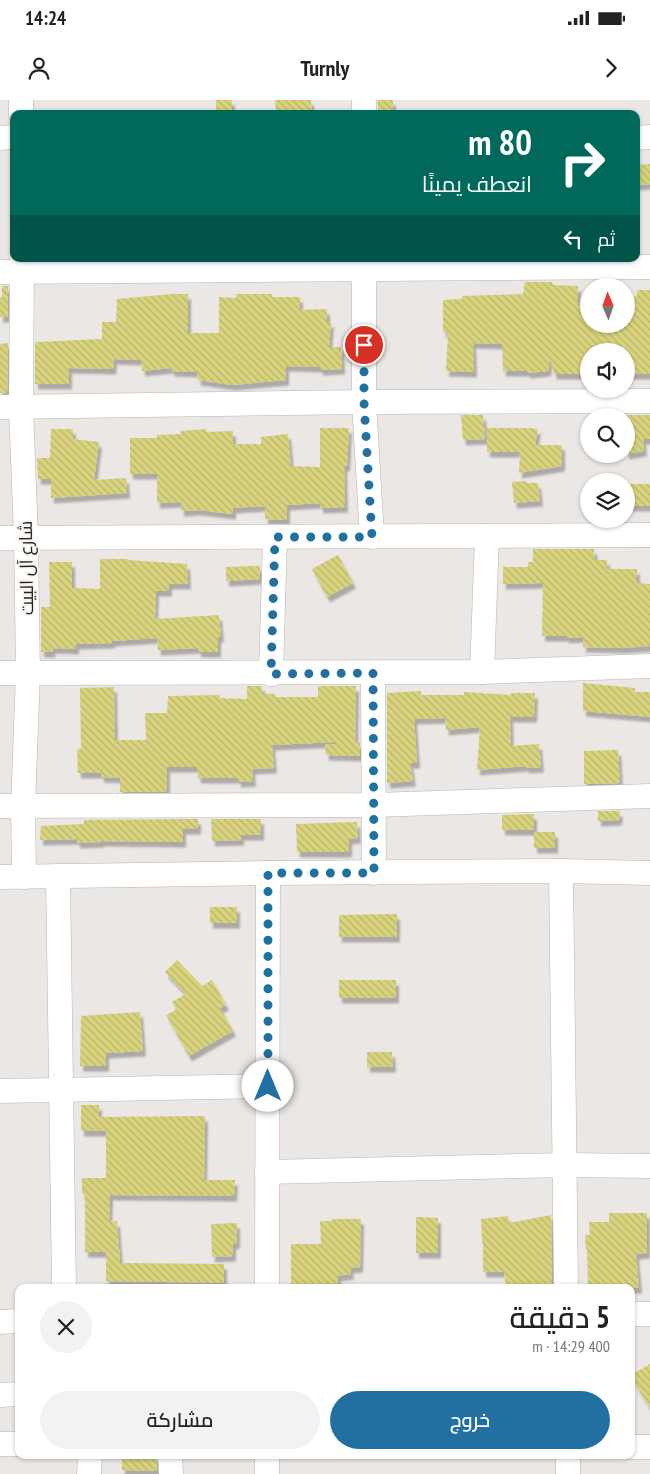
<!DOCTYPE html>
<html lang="ar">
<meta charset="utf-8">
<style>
:root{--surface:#fff;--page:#f2f2f2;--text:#222;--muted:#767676;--accent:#2270a2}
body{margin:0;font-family:"PT Sans Narrow",Cairo,sans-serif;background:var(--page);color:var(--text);direction:rtl;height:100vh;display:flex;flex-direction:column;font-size:19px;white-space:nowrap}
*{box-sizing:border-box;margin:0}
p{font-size:16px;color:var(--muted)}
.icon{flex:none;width:28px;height:28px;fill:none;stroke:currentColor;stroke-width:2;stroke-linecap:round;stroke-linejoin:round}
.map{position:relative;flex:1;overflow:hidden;direction:ltr}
.side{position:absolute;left:15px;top:1184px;width:620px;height:175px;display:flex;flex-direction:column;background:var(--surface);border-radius:10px;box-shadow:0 1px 4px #0004;direction:rtl}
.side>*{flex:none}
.banner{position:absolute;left:10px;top:10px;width:630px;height:152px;border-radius:10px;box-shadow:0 1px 4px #0004;direction:rtl;background:#00695c;color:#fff;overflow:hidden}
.needle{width:32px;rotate:358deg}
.fabs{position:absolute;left:580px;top:178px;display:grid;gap:10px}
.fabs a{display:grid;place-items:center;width:55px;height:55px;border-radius:50%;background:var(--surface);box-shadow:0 1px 4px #0004;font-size:25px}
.pin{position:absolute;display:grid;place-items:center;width:42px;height:42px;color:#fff;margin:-21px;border:2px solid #fff;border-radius:50%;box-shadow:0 1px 5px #0007}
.me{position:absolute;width:55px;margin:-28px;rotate:0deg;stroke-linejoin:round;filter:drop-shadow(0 0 4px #0008)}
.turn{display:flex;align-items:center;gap:18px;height:105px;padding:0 25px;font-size:22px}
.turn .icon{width:65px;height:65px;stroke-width:2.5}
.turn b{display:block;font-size:35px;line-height:42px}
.then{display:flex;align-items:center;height:48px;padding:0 25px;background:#0003;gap:10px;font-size:19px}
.round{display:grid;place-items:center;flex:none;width:52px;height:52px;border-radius:26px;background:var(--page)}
.headline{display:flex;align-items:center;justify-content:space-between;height:85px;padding:0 25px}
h1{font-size:30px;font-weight:600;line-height:38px}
.action{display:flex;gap:10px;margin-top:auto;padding:10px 25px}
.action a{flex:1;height:58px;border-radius:30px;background:var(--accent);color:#fff;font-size:20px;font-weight:600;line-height:58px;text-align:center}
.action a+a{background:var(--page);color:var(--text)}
.status{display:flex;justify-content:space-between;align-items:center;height:35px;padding:0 25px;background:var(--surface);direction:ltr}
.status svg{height:14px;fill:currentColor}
header{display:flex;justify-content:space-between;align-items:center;height:65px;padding:0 25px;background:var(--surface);font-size:22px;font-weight:600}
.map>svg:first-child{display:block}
.building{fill:url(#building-back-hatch);filter:url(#shadow)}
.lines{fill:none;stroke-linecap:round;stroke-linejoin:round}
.minor-casing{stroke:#b7b4b0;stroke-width:25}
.minor{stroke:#fff;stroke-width:24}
.route{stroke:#2270a2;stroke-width:9;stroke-dasharray:0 16.2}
.labels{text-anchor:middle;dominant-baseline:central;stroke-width:4;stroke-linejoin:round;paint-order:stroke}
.street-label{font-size:18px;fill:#242322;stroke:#f8f5f1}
</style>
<div class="status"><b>14:24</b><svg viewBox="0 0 49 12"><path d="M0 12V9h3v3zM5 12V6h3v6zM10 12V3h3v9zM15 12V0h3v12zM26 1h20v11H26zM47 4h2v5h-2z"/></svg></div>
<header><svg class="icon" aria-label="forward" viewBox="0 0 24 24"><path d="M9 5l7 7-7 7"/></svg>Turnly<svg class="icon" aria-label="person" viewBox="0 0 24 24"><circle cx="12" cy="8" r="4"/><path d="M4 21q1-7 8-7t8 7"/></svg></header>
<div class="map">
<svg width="650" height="1374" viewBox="0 0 650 1374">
<defs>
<pattern id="building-back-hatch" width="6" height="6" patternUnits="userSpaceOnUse" patternTransform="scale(1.25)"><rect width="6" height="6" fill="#d8d37c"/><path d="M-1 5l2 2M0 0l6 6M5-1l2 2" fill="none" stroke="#b9b56b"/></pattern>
<filter id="shadow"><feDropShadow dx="3" dy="5.5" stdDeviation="1" flood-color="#0004"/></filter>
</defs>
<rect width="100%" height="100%" fill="#eae7e4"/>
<g class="building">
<rect x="216" y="0" width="16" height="14"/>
<path d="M275,0h36l1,14h-36z"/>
<rect x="378" y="0" width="15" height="14"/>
<path d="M650,64v20l-14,1v-20z"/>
<path d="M525,182h27l1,3 25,1 -1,17h12v21h37v-27l11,-1v-6h13v84h-24v-23h-37v23h-35l-4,-16 -2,13 -21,2v-2h-24l-1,-27 -29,-1 1,29 -28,-1 2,-39h-5v-32l19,-1v-3l61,-2z"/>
<path d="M2,186h6v31h-8v-20h2z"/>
<path d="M172,194h16v39h31v-36l17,1v-4h36v3h28v13l27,-1v13h4l-2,25h12l1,22 -22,1v-3l-34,-1v14l-54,5 -34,-5 -1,-8 -26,-1v-3l-29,3 -1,-11 -27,-1 -1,10 -44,-1v16h-34v-42l67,-3v-17h14l1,-23z"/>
<path d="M8,243l-1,50h-7v-49z"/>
<path d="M461,315h22l2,24 -22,1z"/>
<path d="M626,315h24v24h-7l1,12 -18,3z"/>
<path d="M320,328h29l-2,38h-3l1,41 -25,1v-5l-33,2v15l-22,-1v-13l-32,2v6l-35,-4 -17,1v-9l-24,1v-29h-27v-36h27v-3l24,-1v-3l25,-2 1,3 26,-1v13h28v-7l27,-3 3,32 29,1z"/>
<path d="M487,328h42l9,1 -3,16h27v21l-43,7 1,-21h-33z"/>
<path d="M51,329h22v10l26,3 -5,38 32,-2 1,15 -76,5v-19h-13l-1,-21h13z"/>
<path d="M526,381v2h12l2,18 -26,2 -2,-21z"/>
<rect x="626" y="384" width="24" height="22"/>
<path d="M533,449h61l1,11h12v9h30v14l13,1v62l-27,2 -40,-1v-10l-17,1v-2h-24l1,-53 -40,1v-17h25v-5h5z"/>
<path d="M338,455l15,28 -26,14 -15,-28z"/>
<path d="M100,459h28v1l59,4 1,20h-19v7h-13l-1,28 64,-4 2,22h-3v15h-20v-4l-40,2 -1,-12 -45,3v2l-36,1v5l-24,-1 1,4h-12v-45h9l-1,-45h23v26l28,1z"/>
<path d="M260,466v13l-34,2v-14z"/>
<path d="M583,583l52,5v4h15v25l-67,-6z"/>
<path d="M247,586h15v8h13v3h43v-11h38l-1,57 5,-1v14l-34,-1 -1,-11h10v-2l-63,3 2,23 -22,1 1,12 -15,1v-4h-40l-1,-11h-30v25h-47v-14l-19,-1v-4h-23l-1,-23 4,-1 -1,-61 34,-1 1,53h31l-1,-27h22l1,-17 52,-1v3l27,1z"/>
<path d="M421,591v4h43v-3l47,3v-2h24l-1,24h-24l1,29 28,-2 2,23 -15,1v-2l-49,4 3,-43 -34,3 -1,-12 -31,1 3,44h-7l3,18 -26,2v-90z"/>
<path d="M618,650l2,33 -36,1v-33z"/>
<path d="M598,711h22l-1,9 -21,1z"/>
<path d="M534,714v16h-32v-15z"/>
<path d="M198,719v10h-15v13l-82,-1v1l-24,1v-4l-37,1 1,-14 43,-2v-4z"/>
<path d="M211,719h50v16h-20v5l-29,1z"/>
<path d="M357,722l1,16 -9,1v13h-52l-1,-28z"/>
<rect x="534" y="732" width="21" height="16"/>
<rect x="210" y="807" width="27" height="16"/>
<path d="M397,814v23h-58v-22z"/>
<path d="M177,860l25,26 10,-6 14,25 -6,3 13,23 -44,25 -23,-41 10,-5 -4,-8 14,-8 -21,-22z"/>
<rect x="339" y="880" width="57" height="18"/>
<path d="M140,912l3,39 -37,2v13h-26l1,-50z"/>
<path d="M367,952h25l1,15h-26z"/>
<path d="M81,1005h18v12l106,-1 -1,64h31l-1,16 -124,-1 -1,27 8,-1 3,42 104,1v19l-118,-2v-29h-21v-58h-3v-16h24v-47h-25z"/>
<path d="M609,1113h38v40l-11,1 3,34h-51l-1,-39h-1l-1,-14h5l-1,-13h20z"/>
<path d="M551,1115l1,73h-46l-2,-16h-21v-29h-1l-1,-24 27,-3 1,7z"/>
<path d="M416,1117l22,1v35h-22z"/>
<path d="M332,1119h29l-1,48 -10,1 1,6 -13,2v12h-47v-44h30l-1,-23h12z"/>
<path d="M237,1123v20l-4,1v12l-21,1 -1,-33z"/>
<path d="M650,1264v44l-19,-31v-2z"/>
<path d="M122,1355h34l1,16 -35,-1z"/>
</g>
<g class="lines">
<defs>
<g id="minor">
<path d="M21,14v-14"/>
<path d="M364,14v-14"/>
<path d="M0,38l14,-1"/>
<path d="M636,38l14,-1"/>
<path d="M22,159l-1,148 5,131 2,135 -5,133 1,71"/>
<path d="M364,159v143l8,135"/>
<path d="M0,172l650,-5"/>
<path d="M0,307l364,-5 286,-1"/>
<path d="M0,438l650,-3"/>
<path d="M482,572l5,-136"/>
<path d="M0,573l482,-1 168,-6"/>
<path d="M373,573l1,200"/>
<path d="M271,574l4,-137"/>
<path d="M0,706l374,-1 276,-9"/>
<path d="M561,771l5,417"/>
<path d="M58,776l6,412"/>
<path d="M0,777l268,-4 293,-2 89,2"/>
<path d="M0,991l268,-5"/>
<path d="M267,1072l298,-7 85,1"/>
<path d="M267,1188l1,-415"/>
<path d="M631,1214h19"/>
<path d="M0,1222l19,-1"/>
<path d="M0,1295l19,-1"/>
<path d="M0,1344h19"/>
<path d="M631,1347h19"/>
<path d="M170,1355l1,19"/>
<path d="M267,1355v19"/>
<path d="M568,1355v19"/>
<path d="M89,1374l1,-19"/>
</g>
</defs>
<use href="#minor" class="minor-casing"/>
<use href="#minor" class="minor"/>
</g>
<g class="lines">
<path class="route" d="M268,986v-213h106l-1,-200 -102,1 4,-137h97l-8,-135v-57"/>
</g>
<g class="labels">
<g class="street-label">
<text transform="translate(26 468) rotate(-91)">شارع آل البيت</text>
</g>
</g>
</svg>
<div class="fabs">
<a><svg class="needle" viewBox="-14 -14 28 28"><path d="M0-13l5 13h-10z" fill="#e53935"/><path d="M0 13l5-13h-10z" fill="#767676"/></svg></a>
<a><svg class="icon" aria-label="sound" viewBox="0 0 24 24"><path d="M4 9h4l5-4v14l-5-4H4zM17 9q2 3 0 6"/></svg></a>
<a><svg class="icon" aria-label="search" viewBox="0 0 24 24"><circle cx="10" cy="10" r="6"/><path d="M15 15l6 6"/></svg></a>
<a><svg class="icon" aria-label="layers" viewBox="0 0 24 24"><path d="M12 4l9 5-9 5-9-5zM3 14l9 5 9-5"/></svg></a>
</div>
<div class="pin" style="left:364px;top:245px;background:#d93025"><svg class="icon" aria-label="arrive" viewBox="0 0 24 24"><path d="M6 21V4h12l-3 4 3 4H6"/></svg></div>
<svg class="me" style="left:268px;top:986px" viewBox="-20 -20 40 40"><circle r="19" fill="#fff"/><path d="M0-13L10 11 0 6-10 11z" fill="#2270a2"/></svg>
<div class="banner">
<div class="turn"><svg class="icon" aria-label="right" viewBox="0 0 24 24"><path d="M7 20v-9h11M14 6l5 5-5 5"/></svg><div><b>80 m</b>انعطف يمينًا</div></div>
<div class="then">ثم<svg class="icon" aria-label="left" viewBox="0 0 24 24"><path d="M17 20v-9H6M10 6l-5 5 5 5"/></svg></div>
</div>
<section class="side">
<div class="headline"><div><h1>5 دقيقة</h1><p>400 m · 14:29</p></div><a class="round"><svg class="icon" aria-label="close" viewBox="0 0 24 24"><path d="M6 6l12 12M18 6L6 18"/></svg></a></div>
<div class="action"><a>خروج</a><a>مشاركة</a></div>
</section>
</div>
